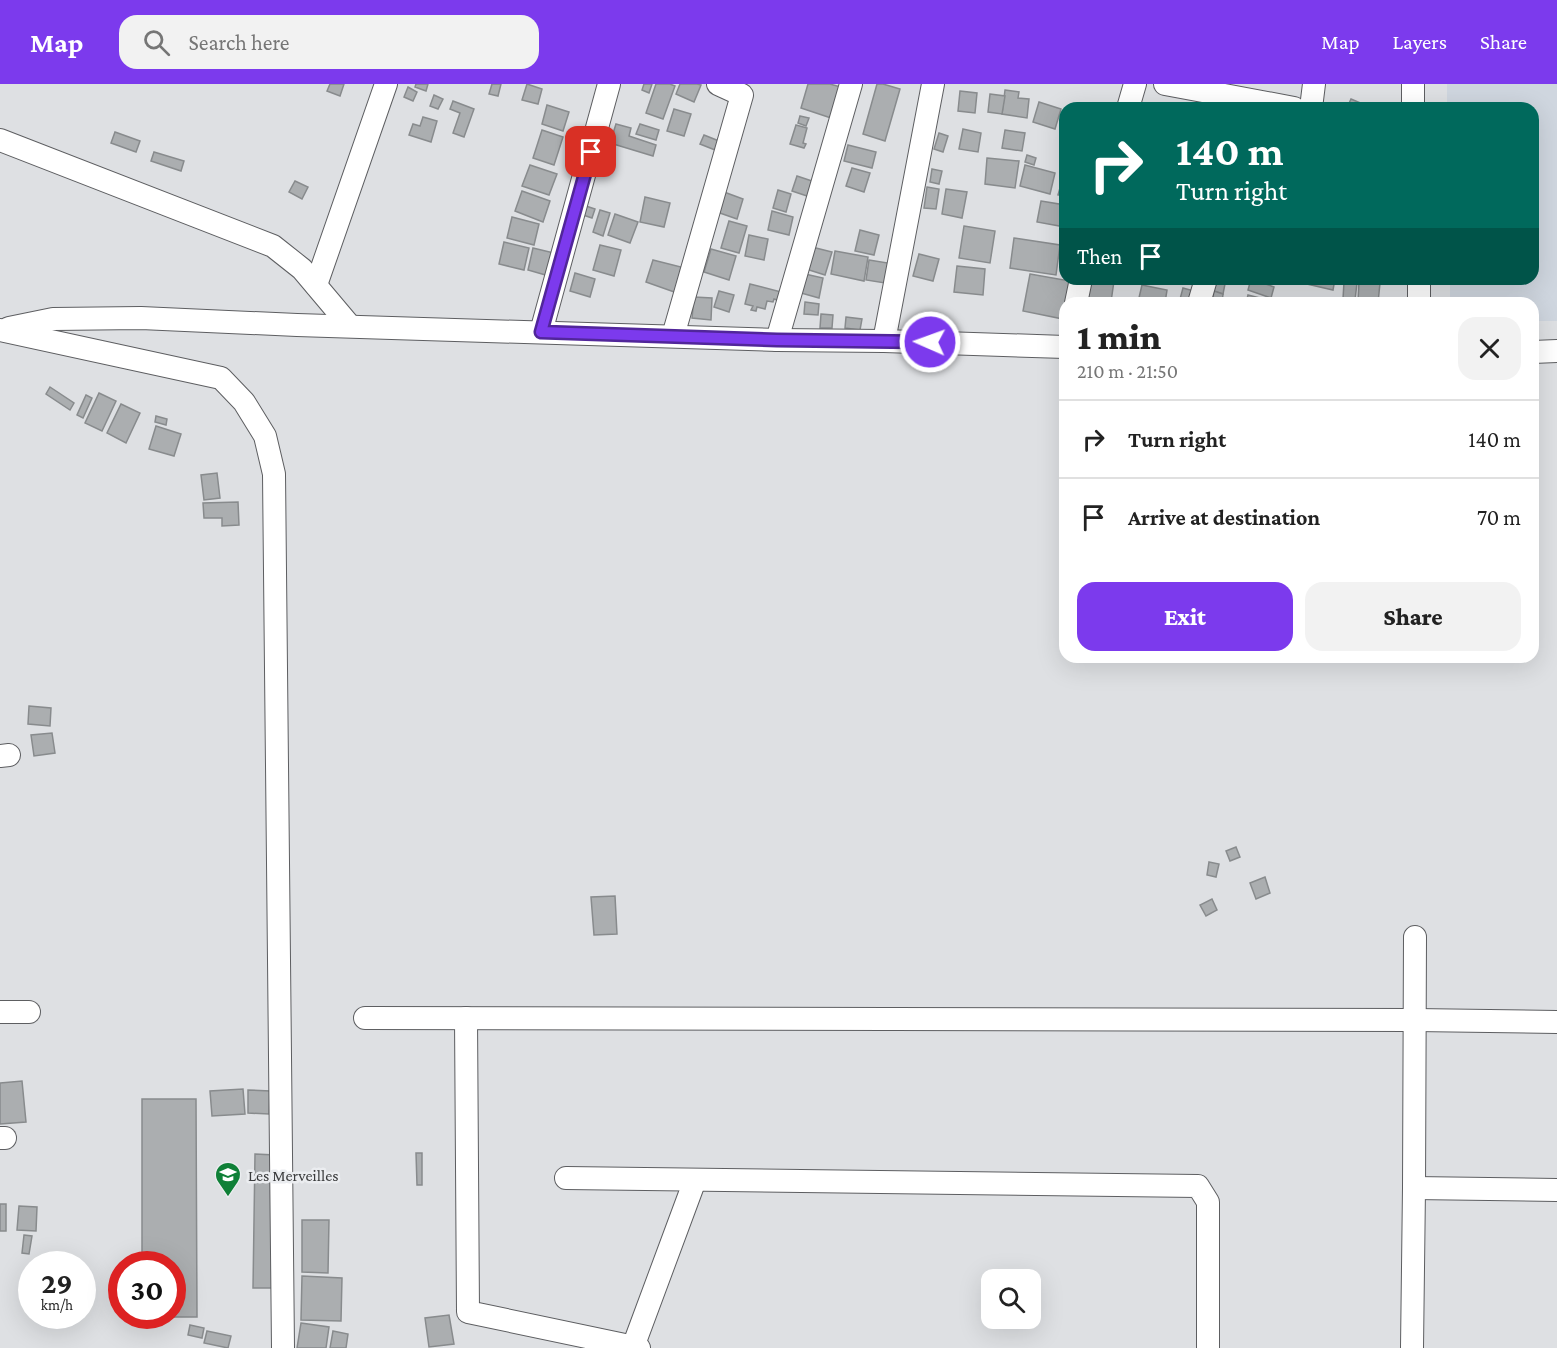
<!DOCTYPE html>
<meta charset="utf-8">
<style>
:root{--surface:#fff;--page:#f2f2f2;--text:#222;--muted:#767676;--line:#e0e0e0;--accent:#7c3aed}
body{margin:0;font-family:"Crimson Pro",serif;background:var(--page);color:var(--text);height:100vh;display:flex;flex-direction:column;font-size:22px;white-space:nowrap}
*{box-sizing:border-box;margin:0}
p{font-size:20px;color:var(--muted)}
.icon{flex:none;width:33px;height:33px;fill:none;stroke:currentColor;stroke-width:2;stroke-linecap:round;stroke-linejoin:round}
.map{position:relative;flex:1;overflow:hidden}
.panel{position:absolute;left:1059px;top:213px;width:480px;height:366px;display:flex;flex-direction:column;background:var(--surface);border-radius:18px;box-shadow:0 6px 24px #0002}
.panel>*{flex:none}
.top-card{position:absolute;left:1059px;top:18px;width:480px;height:183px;border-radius:18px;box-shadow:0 6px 24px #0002;background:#00695c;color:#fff;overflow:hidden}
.tools{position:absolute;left:981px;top:1185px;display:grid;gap:12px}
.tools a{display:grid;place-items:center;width:60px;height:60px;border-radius:12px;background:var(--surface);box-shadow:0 6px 24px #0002;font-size:30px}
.speed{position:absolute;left:18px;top:1167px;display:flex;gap:12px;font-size:30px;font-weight:700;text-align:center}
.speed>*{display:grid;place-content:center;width:78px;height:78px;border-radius:50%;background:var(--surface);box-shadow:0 6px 24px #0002;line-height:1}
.speed small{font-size:15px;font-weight:400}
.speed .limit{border:9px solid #d22;background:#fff;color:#111}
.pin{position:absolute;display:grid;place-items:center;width:51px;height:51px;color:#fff;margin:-26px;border-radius:12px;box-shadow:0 3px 9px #0006}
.me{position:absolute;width:66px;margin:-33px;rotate:272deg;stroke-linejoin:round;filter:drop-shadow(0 0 4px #0008)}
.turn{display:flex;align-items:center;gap:21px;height:126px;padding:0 18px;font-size:27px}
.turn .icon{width:78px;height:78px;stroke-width:2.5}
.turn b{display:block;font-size:42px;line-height:51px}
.then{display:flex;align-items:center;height:57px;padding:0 18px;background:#0003;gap:12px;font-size:22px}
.round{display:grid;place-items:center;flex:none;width:63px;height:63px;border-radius:18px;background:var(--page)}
.head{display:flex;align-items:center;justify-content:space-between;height:102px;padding:0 18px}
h1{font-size:36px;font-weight:800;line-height:45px}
.primary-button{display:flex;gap:12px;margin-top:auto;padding:12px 18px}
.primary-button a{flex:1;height:69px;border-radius:18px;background:var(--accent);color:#fff;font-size:24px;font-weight:800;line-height:69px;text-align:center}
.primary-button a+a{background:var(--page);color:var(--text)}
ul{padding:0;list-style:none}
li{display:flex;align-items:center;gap:18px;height:78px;padding:0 18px;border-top:2px solid var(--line)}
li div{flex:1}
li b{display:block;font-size:22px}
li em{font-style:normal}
header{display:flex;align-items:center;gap:36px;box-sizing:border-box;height:84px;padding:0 30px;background:var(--accent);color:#fff}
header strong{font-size:28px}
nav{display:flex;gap:33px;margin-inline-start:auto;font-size:21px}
.search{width:420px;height:54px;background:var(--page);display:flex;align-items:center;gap:15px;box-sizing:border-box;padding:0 21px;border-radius:18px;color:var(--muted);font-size:22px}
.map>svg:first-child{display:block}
.built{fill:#cfd6df}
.building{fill:#abaeb0;stroke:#888b8d;stroke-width:1.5}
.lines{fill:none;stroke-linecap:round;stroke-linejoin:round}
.minor-casing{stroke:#5d5e61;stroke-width:24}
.minor{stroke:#fff;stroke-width:22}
.route-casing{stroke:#51269a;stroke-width:15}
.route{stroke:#7c3aed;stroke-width:10}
.labels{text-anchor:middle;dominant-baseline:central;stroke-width:5;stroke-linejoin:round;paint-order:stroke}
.poi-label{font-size:16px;fill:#3a3b3c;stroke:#ebedf0;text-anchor:start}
</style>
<header>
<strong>Map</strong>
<div class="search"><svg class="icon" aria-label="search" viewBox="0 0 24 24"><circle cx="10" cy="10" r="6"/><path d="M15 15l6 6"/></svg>Search here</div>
<nav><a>Map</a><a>Layers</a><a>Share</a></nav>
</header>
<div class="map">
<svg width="1557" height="1264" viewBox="0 0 1557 1264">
<rect width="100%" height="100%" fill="#dee0e3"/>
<path class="built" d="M1447,0h110v237h-24v-18h-83v-24h83v-171h-86z"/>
<g class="building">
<path d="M330,0h14l-4,12 -13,-5z"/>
<path d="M416,0h12l-2,7 -11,-4z"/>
<path d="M492,0h9l-3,12 -9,-2z"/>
<path d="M527,0l15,5 -4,15 -16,-4z"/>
<path d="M644,0h8l-3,9 -7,-3z"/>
<path d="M656,0h14l5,2 -12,33 -17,-6z"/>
<path d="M680,0h17l4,1 -7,17 -18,-8z"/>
<path d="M808,0h22l14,4 -10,31 -33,-11z"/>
<path d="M877,0h6l17,5 -15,52 -22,-7z"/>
<path d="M408,3l9,5 -4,9 -9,-4z"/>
<path d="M1005,6l14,2 -1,6 11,1 -2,19 -25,-4z"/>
<path d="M960,7l17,2 -2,20 -17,-2z"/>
<path d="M990,10l15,2 -3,18 -14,-2z"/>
<path d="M434,11l9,4 -5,10 -8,-3z"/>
<path d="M1208,14l20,4 -1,6h-20z"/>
<path d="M1351,15l21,9h-25z"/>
<path d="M453,17l21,8 -10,28 -11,-4 7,-20 -10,-4z"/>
<path d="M1039,18l22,7 -6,20 -22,-7z"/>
<path d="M547,21l22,7 -6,19 -21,-7z"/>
<path d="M674,25l17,5 -7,22 -17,-5z"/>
<path d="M800,32l9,2 -3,8 -8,-3z"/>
<path d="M423,33l14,4 -6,21 -22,-7 4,-11 7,2z"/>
<path d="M616,40l15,4 -2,8 27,9 -3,11 -43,-13z"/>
<path d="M640,40l19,6 -3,10 -20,-6z"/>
<path d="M796,41l11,3 -4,15 3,1 -2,4 -14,-4z"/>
<path d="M963,45l18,4 -3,19 -19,-3z"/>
<path d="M542,46l21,7 -9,28 -21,-7z"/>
<path d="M1005,46l20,3 -3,18 -20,-3z"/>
<path d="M115,48l25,9 -4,11 -25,-9z"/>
<path d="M939,49l9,3 -5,16 -9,-3z"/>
<path d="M704,51l15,6 -4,9 -15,-6z"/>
<path d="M848,61l28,7 -4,16 -28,-7z"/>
<path d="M154,68l30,9 -3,10 -30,-10z"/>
<path d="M1027,71l9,3 -2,7 -9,-3z"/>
<path d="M987,74l32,3 -4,27 -30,-4z"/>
<path d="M530,81l27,9 -8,21 -27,-9z"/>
<path d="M1025,81l30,8 -5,21 -30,-8z"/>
<path d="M852,84l18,5 -6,19 -18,-6z"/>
<path d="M932,85l10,2 -3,13 -9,-2z"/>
<path d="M1065,87v25l-7,-1z"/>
<path d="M797,92l18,6 -5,15 -18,-6z"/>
<path d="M295,97l13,6 -6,12 -13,-7z"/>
<path d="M927,103l12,2 -3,20 -12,-1z"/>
<path d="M946,105l21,3 -5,26 -20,-4z"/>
<path d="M778,106l13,4 -5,18 -13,-4z"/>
<path d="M522,107l28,10 -7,21 -28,-11z"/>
<path d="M724,108l19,7 -6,20 -20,-7z"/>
<path d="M645,113l25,6 -6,24 -24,-5z"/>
<path d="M1041,117l24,4v22l-28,-5z"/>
<path d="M583,121l12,4 -3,9 -12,-4z"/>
<path d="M600,126l10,3 -7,23 -10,-4z"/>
<path d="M772,127l21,6 -4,18 -21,-5z"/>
<path d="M615,130l23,8 -8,21 -22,-8z"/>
<path d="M512,133l27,7 -5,21 -27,-7z"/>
<path d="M729,137l18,5 -8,27 -18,-5z"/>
<path d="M964,142l31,5 -5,32 -31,-5z"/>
<path d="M860,146l19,5 -5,20 -19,-4z"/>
<path d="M749,151l19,4 -4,21 -19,-4z"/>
<path d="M1014,154l46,7 -4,30 -46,-7z"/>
<path d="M504,158l25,6 -5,22 -25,-6z"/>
<path d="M600,161l21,5 -7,26 -21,-6z"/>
<path d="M812,163l20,5 -7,23 -19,-6z"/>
<path d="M533,164l21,5 -5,23 -21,-6z"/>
<path d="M711,165l25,7 -7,24 -25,-8z"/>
<path d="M835,167l33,6 -4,24 -33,-7z"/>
<path d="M919,170l20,5 -6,22 -20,-5z"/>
<path d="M653,176l28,7 -4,26 -31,-11z"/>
<path d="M869,176l19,3 -3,20 -19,-3z"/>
<path d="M957,182l28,3 -2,26 -29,-3z"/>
<path d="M575,189l20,6 -5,18 -20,-6z"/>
<path d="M805,190l18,4 -4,20 -18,-5z"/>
<path d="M1030,190l40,7 -7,38 -40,-8z"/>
<path d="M1088,195l26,2 -3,21 -26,-4z"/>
<path d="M1155,195h23l-1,5z"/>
<path d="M1251,195l23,8 -3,11 -23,-8z"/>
<path d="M1299,195h36l-2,11 -35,-8z"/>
<path d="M1359,197l21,2 -2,20 -20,-1z"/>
<path d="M1344,198l13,1 -2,17 -12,-1z"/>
<path d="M1216,199l9,1 -2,10 -9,-3z"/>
<path d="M750,200l35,9 -2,9 -9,-3 -1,3 -6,-1 -2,8 -8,-2 -1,4 -5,-1 2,-4 -8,-2z"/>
<path d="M1142,201l25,5 -2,13 -27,-1z"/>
<path d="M1183,204l11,3 -3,12h-12z"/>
<path d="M719,207l15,4 -5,17 -15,-5z"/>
<path d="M1214,207l9,3 -1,9h-10z"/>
<path d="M1248,211l20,5v3h-22z"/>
<path d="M694,213l18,1 -1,22 -19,-2z"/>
<path d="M1082,214l29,4 -1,1h-28z"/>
<path d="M805,218l14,2 -1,11 -14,-1z"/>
<path d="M821,230l12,1 -1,13h-12z"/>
<path d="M846,233l16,2 -2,11 -15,-2z"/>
<path d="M50,303l24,16 -4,7 -24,-16z"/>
<path d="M99,309l17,8 -14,30 -17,-8z"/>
<path d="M86,311l6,3 -9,20 -6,-3z"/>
<path d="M121,320l19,9 -14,30 -19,-10z"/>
<path d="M156,332l11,3 -1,6 -11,-3z"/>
<path d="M156,342l25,8 -7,22 -25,-7z"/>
<path d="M217,389l3,25 -16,2 -3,-25z"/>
<path d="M238,418l1,23 -17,1v-8h-18l-1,-15z"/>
<path d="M29,622l22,2 -1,18 -22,-2z"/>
<path d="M52,649l3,20 -21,3 -3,-21z"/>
<path d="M1236,763l4,10 -10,4 -4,-10z"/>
<path d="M1209,778l10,2 -3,13 -9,-2z"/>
<path d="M1265,793l5,16 -14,6 -6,-16z"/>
<path d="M615,812l2,38 -23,1 -3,-38z"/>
<path d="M1212,815l5,11 -11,6 -6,-11z"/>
<path d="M22,997l4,41 -26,2v-41z"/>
<path d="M243,1005l2,25 -33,2 -2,-25z"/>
<path d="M248,1006l22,1 -1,23 -21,-1z"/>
<path d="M142,1015h54l1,218h-55v-1h30v-52h-30z"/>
<path d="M416,1069h6v32h-5z"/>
<path d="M255,1070l20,1 -3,133h-19z"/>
<rect x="0" y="1120" width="6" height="27"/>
<path d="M19,1122l18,1 -1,24 -19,-1z"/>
<path d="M302,1136h27l-1,53 -26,-1z"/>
<path d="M24,1151l8,1 -3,18 -7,-1z"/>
<path d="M302,1192l40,2 -1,43 -40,-1z"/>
<path d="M449,1231l5,29 -25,3 -4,-29z"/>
<path d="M301,1239l28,4 -3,21h-29z"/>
<path d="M190,1241l14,3 -2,10 -14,-3z"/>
<path d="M207,1247l24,5 -3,12 -24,-5z"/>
<path d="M333,1247l15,3 -2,14h-16z"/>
</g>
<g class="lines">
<defs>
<g id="minor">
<path d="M1165,0l129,24"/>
<path d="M1413,0v24"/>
<path d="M1128,24l7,-24"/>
<path d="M1311,24l3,-24"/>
<path d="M0,56l273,106 29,23 48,57"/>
<path d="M1419,195v24"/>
<path d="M316,201l70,-201"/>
<path d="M1076,219l5,-24"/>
<path d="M1199,219l7,-24"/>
<path d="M9,244l44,-9 88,-1 156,7 480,15 107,1 181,6"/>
<path d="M0,246l221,48 23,24 21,34 9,38 9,874"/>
<path d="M541,248l68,-248"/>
<path d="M673,252l69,-241 -24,-11"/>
<path d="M777,256l74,-256"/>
<path d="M884,257l49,-257"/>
<path d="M1533,268l24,-1"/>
<path d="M0,672l9,-1"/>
<path d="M0,928h29"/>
<path d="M365,934l1050,2 142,2"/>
<path d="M466,934l2,294 171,36"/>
<path d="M0,1054h5"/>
<path d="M566,1094l632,8 10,16v146"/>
<path d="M1414,1104l143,2"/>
<path d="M633,1263l62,-167"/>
<path d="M1412,1264l2,-160 1,-251"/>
</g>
</defs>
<use href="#minor" class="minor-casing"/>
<use href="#minor" class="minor"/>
</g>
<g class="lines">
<defs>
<path id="route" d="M591,68l-50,180 236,8 153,2"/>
</defs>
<use href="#route" class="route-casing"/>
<use href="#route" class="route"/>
</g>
<defs>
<symbol id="school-pin" viewBox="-11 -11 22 30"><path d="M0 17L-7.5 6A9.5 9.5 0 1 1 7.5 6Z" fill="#0f8037" stroke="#ebedf0"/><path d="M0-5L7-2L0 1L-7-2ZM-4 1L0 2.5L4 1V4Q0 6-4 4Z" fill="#fff"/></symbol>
</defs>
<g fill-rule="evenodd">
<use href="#school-pin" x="213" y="1076" width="30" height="40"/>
</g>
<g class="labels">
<g class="poi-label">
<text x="248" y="1091">Les Merveilles</text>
</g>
</g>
</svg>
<div class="tools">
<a><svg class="icon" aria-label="search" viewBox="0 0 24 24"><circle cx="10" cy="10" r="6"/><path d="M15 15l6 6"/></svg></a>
</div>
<div class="speed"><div>29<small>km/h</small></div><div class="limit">30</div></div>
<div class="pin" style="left:591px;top:68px;background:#d93025"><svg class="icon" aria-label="arrive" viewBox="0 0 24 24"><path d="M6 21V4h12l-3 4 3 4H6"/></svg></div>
<svg class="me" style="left:930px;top:258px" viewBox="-20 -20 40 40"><circle r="17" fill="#7c3aed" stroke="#fff" stroke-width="3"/><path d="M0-11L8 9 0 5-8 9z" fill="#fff"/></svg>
<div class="top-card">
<div class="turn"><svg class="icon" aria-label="right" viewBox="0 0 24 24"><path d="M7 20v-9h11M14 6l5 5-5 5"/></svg><div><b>140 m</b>Turn right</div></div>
<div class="then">Then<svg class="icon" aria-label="arrive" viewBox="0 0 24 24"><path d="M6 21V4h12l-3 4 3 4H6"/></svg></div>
</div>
<section class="panel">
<div class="head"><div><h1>1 min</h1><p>210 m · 21:50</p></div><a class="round"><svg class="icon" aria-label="close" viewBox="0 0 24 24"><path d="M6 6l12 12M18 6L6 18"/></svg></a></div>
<ul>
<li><svg class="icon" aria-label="right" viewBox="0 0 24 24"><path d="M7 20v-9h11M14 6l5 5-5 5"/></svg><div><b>Turn right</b></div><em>140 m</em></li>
<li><svg class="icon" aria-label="arrive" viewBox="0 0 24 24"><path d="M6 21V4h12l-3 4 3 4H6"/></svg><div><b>Arrive at destination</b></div><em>70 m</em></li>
</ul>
<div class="primary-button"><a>Exit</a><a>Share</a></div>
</section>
</div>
